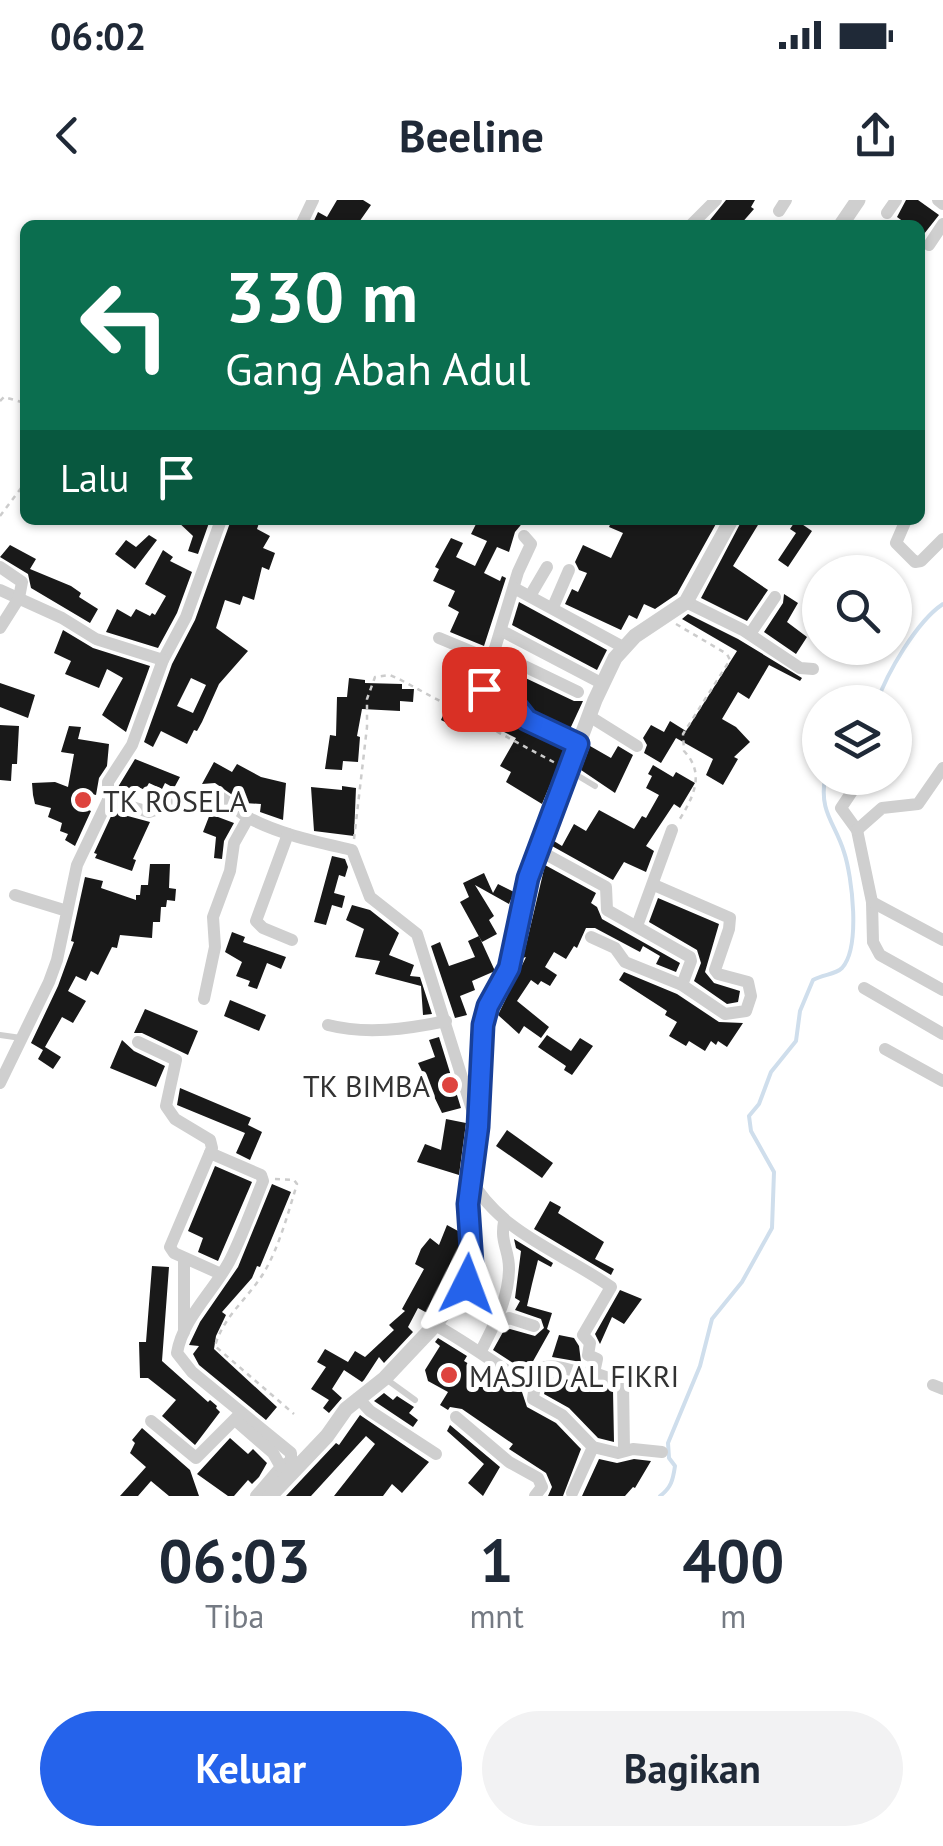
<!DOCTYPE html>
<html lang="id">
<style>
:root{--surface:#fff;--page:#f2f2f3;--text:#1f2937;--muted:#747a83;--accent:#2563eb}
body{margin:0;font-family:"PT Sans",sans-serif;background:var(--page);color:var(--text);height:100vh;display:flex;flex-direction:column;font-size:38px;white-space:nowrap}
*{box-sizing:border-box;margin:0}
p{font-size:32px;color:var(--muted)}
.icon{flex:none;width:55px;height:55px;fill:none;stroke:currentColor;stroke-width:2;stroke-linecap:round;stroke-linejoin:round}
.map{position:relative;height:1296px;overflow:hidden}
.drawer{display:flex;flex-direction:column;background:var(--surface);flex:1}
.drawer>*{flex:none}
.guide{position:absolute;left:20px;top:20px;width:905px;height:305px;border-radius:15px;box-shadow:0 2px 8px #0004;background:#0b6e4f;color:#fff;overflow:hidden}
.controls{position:absolute;left:802px;top:355px;display:grid;gap:20px}
.controls a{display:grid;place-items:center;width:110px;height:110px;border-radius:50%;background:var(--surface);box-shadow:0 2px 8px #0004;font-size:50px}
.pin{position:absolute;display:grid;place-items:center;width:85px;height:85px;color:#fff;margin:-42px;border-radius:20px;box-shadow:0 5px 15px #0006}
.me{position:absolute;width:110px;margin:-55px;rotate:3deg;stroke-linejoin:round;filter:drop-shadow(0 0 8px #0008)}
.turn{display:flex;align-items:center;gap:35px;height:210px;padding:0 40px;font-size:45px}
.turn .icon{width:130px;height:130px;stroke-width:2.5}
.turn b{display:block;font-size:70px;line-height:85px}
.then{display:flex;align-items:center;height:95px;padding:0 40px;background:#0003;gap:20px;font-size:38px}
.eta{display:flex;justify-content:space-evenly;align-items:center;height:170px;text-align:center}
.eta b{font-size:60px;font-weight:600;line-height:70px}
.cta{display:flex;gap:20px;margin-top:auto;padding:20px 40px}
.cta a{flex:1;height:115px;border-radius:60px;background:var(--accent);color:#fff;font-size:40px;font-weight:600;line-height:115px;text-align:center}
.cta a+a{background:var(--page);color:var(--text)}
.status{display:flex;justify-content:space-between;align-items:center;height:70px;padding:0 50px;background:var(--surface);direction:ltr}
.status svg{height:28px;fill:currentColor}
header{display:flex;justify-content:space-between;align-items:center;height:130px;padding:0 40px;background:var(--surface);font-size:45px;font-weight:600}
.map>svg:first-child{display:block}
.lines{fill:none;stroke-linecap:round;stroke-linejoin:round}
.stream{stroke:#cfdeec;stroke-width:4}
.building{fill:#191919;fill-rule:evenodd}
.path{stroke:#ccc;stroke-width:2.5;stroke-dasharray:5 5;stroke-linecap:butt}
.service{stroke:#cfcfcf;stroke-width:6}
.minor{stroke:#cfcfcf;stroke-width:12}
.tertiary{stroke:#cfcfcf;stroke-width:15}
.route-casing{stroke:#184099;stroke-width:25}
.route{stroke:#2563eb;stroke-width:18}
.poi-dot{fill:#de443e;stroke:#fff;stroke-width:4}
.labels{text-anchor:middle;dominant-baseline:central;stroke-width:10;stroke-linejoin:round;paint-order:stroke}
.poi-label{font-size:30px;fill:#323232;stroke:#fff;text-anchor:start}
</style>
<div class="status"><b>06:02</b><svg viewBox="0 0 49 12"><path d="M0 12V9h3v3zM5 12V6h3v6zM10 12V3h3v9zM15 12V0h3v12zM26 1h20v11H26zM47 4h2v5h-2z"/></svg></div>
<header><svg class="icon" aria-label="back" viewBox="0 0 24 24"><path d="M15 5l-7 7 7 7"/></svg>Beeline<svg class="icon" aria-label="share" viewBox="0 0 24 24"><path d="M12 15V3M7 8l5-5 5 5M5 13v7h14v-7"/></svg></header>
<div class="map">
<svg width="943" height="1296" viewBox="0 0 943 1296">
<rect width="100%" height="100%" fill="#fff"/>
<g class="lines">
<g class="stream">
<path d="M877,502c10,-29 40,-81 66,-98"/>
<path d="M660,1296c11,-8 13,-16 15,-30l-6,-8 -1,-15 32,-77 12,-47 30,-37 30,-54 2,-56 -23,-41 -2,-15 10,-12 12,-32 25,-31 4,-30 13,-31c10,-6 22,-5 29,-12 19,-21 10,-92 2,-116 -9,-29 -25,-40 -19,-74"/>
</g>
</g>
<g class="building">
<path d="M337,0h26l8,5 -14,20h-45l6,-13 9,5z"/>
<path d="M726,0h29l-4,7 3,2 -14,16h-21l-9,-5z"/>
<path d="M906,0h12l21,15 -15,19 -4,-3v-6h-12l-11,-8z"/>
<path d="M176,320h34l-12,34 -10,-3 5,-15z"/>
<path d="M231,320h29l-3,9 13,7 -7,12 12,5 -6,17 -7,-3 -8,33 -11,-4 -3,9 -15,-5 -9,28 32,23 -29,33 -17,38 -5,9 -3,-1 -7,14 -26,-13 -8,16 -9,-5 28,-78 23,-44zM191,478l15,7 -13,28 -16,-7z"/>
<path d="M478,320h47l-10,12 -6,20 -12,-5 -13,26 16,8 2,-5 4,2 -22,68 -34,-14 9,-20 -11,-6 7,-15 -22,-10 6,-12 -4,-2 16,-29 12,5 -7,14 19,9 12,-25 -16,-7z"/>
<path d="M612,320l105,2 -40,72 -22,15 -11,-5 -7,15 -8,-4 -8,15 -56,-26 7,-15 6,3 9,-19 -8,-3 -4,-8 8,-17 28,13 12,-25 -14,-6z"/>
<path d="M742,320h19l-28,46 35,24 -21,31 -46,-23z"/>
<path d="M796,320l16,11 -24,36 -10,-7 18,-27 -6,-4z"/>
<path d="M149,335l8,5 -22,29 -20,-15 11,-14 10,7z"/>
<path d="M10,345l26,14 -6,10 41,17 10,7 -2,4 19,12 -8,14 -59,-35 -3,-14 -28,-17z"/>
<path d="M163,350l10,7 -3,4 22,11 -15,41 -19,35 -52,-16 11,-23 14,8 5,-8 14,7 2,-3 3,2 11,-19 -21,-12z"/>
<path d="M784,394l14,9 -11,19 20,15 -11,17 -32,-22 19,-29z"/>
<path d="M519,402l88,48 -10,20 -85,-45z"/>
<path d="M688,414l50,25 64,39 -2,3 -31,-16 -20,34 -11,-7 -16,27 14,8 14,15 -16,15 4,2 -15,26 -17,-10 7,-16 -37,-21 -15,25 -17,-10 3,-8 -4,-7 8,-13 13,7 6,-11 16,10 51,-80 -55,-32z"/>
<path d="M63,430l30,18 57,18 -24,66 -24,-17 21,-37 -16,-9 -8,19 -34,-14 6,-13 -17,-8z"/>
<path d="M455,455l24,11 -6,23 5,7 31,17 14,16 42,20 -23,55 -36,-22 5,-10 -11,-6 16,-28 -53,-27 -8,16 -14,-7 10,-23 -7,-3 13,-27 -9,3z"/>
<path d="M500,466l74,35h9l-13,28 -36,-17 -13,-15 -26,-14z"/>
<path d="M349,478l16,2v3l37,1v5h12l-1,13 -13,-1v10l-38,-2 -5,27 3,1 -2,25 -15,-1 -1,9 -17,-1 5,-34 6,1 1,-39h10z"/>
<path d="M0,483l35,12 -7,23 -28,-11z"/>
<path d="M0,525l19,1 -2,38h-5l-1,17 -11,-1z"/>
<path d="M69,526l12,1 -3,12 31,5 -2,22 -8,12 -3,17 -4,-1 -6,15 5,2 -16,35 -10,-6 3,-6 -8,-3 2,-8 -14,-6 3,-9 -16,-4 -2,-9 -1,-12 23,-1 13,5 6,-33 -13,-2z"/>
<path d="M590,546l21,12 7,-12 15,9 -18,38 -34,-23z"/>
<path d="M135,559l45,18 -6,11 -9,-5 -3,6 -13,-6 -4,7 -9,-4 -4,7 -14,-6z"/>
<path d="M214,562l18,10 5,-8 24,13 25,6 -3,37 -23,-8 1,-8 -17,-1 -29,-20 -13,1z"/>
<path d="M653,565l20,12 3,-5 19,11 -15,25 -6,-4 -28,42 8,5 -8,21 -22,-10 -11,18 -61,-34 2,-5 8,5 12,-22 12,7 13,-21 35,19 8,-13 4,2 13,-23 -13,-7 6,-12 -4,-2z"/>
<path d="M342,586l14,2 -2,48 -40,-5 -3,-44 31,3z"/>
<path d="M113,612l37,10 -17,37 3,1 -4,11 -37,-13 2,-4 -3,-1z"/>
<path d="M210,614l24,9 -10,18 -2,18 -8,-1 2,-21 -13,-5z"/>
<path d="M332,656l13,3 3,8 -3,10 -6,-2 -5,18 11,3 -3,12 -10,-3 -6,20 -12,-3z"/>
<path d="M150,664h20l-1,24 7,1 -1,12 -8,-1 -1,7h-5l-1,15h-7l-1,16 -32,-3 -3,13 -5,-1 -14,28 -7,-4 -5,10 -10,-5 -8,15 18,10 -13,22 -11,-6 -17,30 16,10 -8,12 -15,-10 5,-9 -12,-7 27,-57 16,-44 -3,-1 14,-64 18,4 -2,7 35,12v-5h4l1,-10h7z"/>
<path d="M545,665l51,28 -5,10 6,4 5,12 78,44 -4,9 -20,-8 4,-8 -17,-10 -3,6 -45,-24h-9l-9,20 -3,-2 -8,13 -12,-7 -9,15 12,8 -7,11 -9,-5 -3,4 -7,-5 -14,21 32,26 -8,11 -17,-12 -5,8 -21,-19 28,-58 -3,1z"/>
<path d="M484,673l9,20 5,-9 16,8 -5,12 -34,-19 19,31 -5,4 8,14 -15,8 -22,-40 9,-5 -6,-14z"/>
<path d="M658,698l61,26 -14,48 9,11 26,8 -2,11 -11,2 -33,-23 7,-18 -4,-13 -48,-28z"/>
<path d="M352,705l18,5 29,23 -10,22 25,10 -4,11 10,1 12,37 -9,1 -2,-29 -46,-12 5,-13 -25,-4 9,-28 -18,-9z"/>
<path d="M232,732l13,5 -2,5 43,15 -5,12 -14,-6 -10,26 -9,-3 2,-5 -14,-5 6,-14 -17,-10z"/>
<path d="M479,736l16,35 -23,10 3,9 -15,6 7,19 -12,3 -24,-72 9,-4 9,24 26,-9 -7,-16z"/>
<path d="M624,772l53,22 42,28 24,1 -16,24 -9,-6 -2,4 -5,-4 -6,10 -16,-10 -3,5 -17,-10 8,-14 -12,-7 2,-4 -48,-31z"/>
<path d="M230,800l36,15 -7,16 -35,-15z"/>
<path d="M145,809l53,22 -10,24 -46,-22h-8z"/>
<path d="M547,835l24,16 9,-13 13,8 -21,29 -8,-5 2,-4 -28,-19z"/>
<path d="M439,837l22,71 -19,5 -24,-50 17,-6 -6,-17z"/>
<path d="M122,840l12,11 31,15 -9,21 -46,-19z"/>
<path d="M180,888l71,30 -3,7 14,7 -12,28 -14,-7 9,-20 -68,-28z"/>
<path d="M446,919l20,4 -7,52 -42,-13 8,-18 16,6z"/>
<path d="M507,930l46,33 -11,15 -46,-32z"/>
<path d="M215,966l37,16 -34,79 -20,-9 5,-14 -15,-7z"/>
<path d="M272,984l19,8 -31,75 -3,-1 -5,12 -30,34 4,3 -10,21 -2,13 63,58 -11,13 -67,-55 -6,-11 6,-8 -10,-1 11,-23 38,-55z"/>
<path d="M550,1001l11,6 -3,6 46,29 -9,17 19,10 -3,6 -77,-46z"/>
<path d="M447,1025l11,6 2,21 -13,25 8,4 -11,14 -3,-2 -12,21 -11,-6 -10,19 5,5 -29,31 -5,-6 -15,23 -2,2 -18,-12 -12,19 10,9 -13,15 -6,-5 6,-8 -18,-11 15,-22 -9,-5 8,-13 23,13 7,-11 10,6 29,-27 -5,-5 16,-14 -3,-2 22,-40 -9,-5 6,-15 9,-11 9,7z"/>
<path d="M514,1039l39,24 -2,4 -13,-7 -6,24 -5,22 25,7 -5,16 3,2 -23,41 -34,-22 10,-18 7,-3 25,7 9,-8 -3,-9 -26,-9 5,-9 -5,-3 6,-47 -5,-3z"/>
<path d="M152,1066l17,1 -7,94 46,41 2,-2 7,6 -1,2 4,4 -25,33 -33,-29 14,-16 -28,-22h-8l-1,-36h7z"/>
<path d="M620,1090l22,9 -18,25 -12,-7 -12,27 -5,-10z"/>
<path d="M559,1135l15,3 5,8 2,16 -29,-5z"/>
<path d="M438,1138l29,18 -3,5 17,10 2,-4 39,25 5,15 29,16 25,26 -18,47h-15l4,-9 -6,-14 -37,-24 4,-5 -51,-35 -12,-2 -2,3 -8,-5 8,-13 -20,-11 -3,-11 15,-24 -5,-4z"/>
<path d="M549,1177l43,6 21,7 1,52 -16,-4 -29,-30 -25,-14z"/>
<path d="M384,1193l9,7 4,-4 17,11 -5,6 9,7 -5,7 -39,-26z"/>
<path d="M360,1215l69,47 -27,31 -10,-9 -9,12h-49l41,-52 -9,-8 -55,60h-25l50,-53 3,2z"/>
<path d="M450,1225l50,42 -17,29 -15,-13 16,-19 -37,-33z"/>
<path d="M142,1228l48,42 9,26h-30l-18,-15 -13,15h-18l26,-29 -16,-14 5,-10 -3,-3z"/>
<path d="M230,1238l18,16 5,-5 14,14 -8,14 -7,7 -4,-4 -14,16h-6l-31,-22z"/>
<path d="M599,1259l18,4 17,-4 17,2 -16,27 -2,-1 -8,9h-43z"/>
</g>
<g class="lines">
<g class="path">
<path d="M0,201l4,-4 21,6"/>
<path d="M0,316l25,-33"/>
<path d="M676,424l51,30 3,6 -47,74 1,17c22,23 9,47 -6,71"/>
<path d="M354,639l13,-112v-28l8,-22 15,-2 9,4 160,86"/>
<path d="M275,979l19,1 3,4c-9,29 -18,64 -34,90 -15,24 -40,43 -48,72l79,68"/>
</g>
<g class="service">
<path d="M570,571l25,15"/>
<path d="M0,835l21,3"/>
<path d="M386,1179l29,21"/>
</g>
<g class="minor">
<path d="M938,0l5,4"/>
<path d="M779,11l7,-11"/>
<path d="M887,13l9,-13"/>
<path d="M301,25l12,-25"/>
<path d="M691,25l25,-25"/>
<path d="M929,45l14,-21"/>
<path d="M221,320l-35,97 -23,43 -31,85 -24,37v18l41,12 62,-20c16,6 26,20 40,27 31,16 67,23 101,31l18,47 47,37 58,185"/>
<path d="M906,320l-10,23 19,19 6,-1 22,-22"/>
<path d="M524,336l7,8 -13,28 -35,116 33,17 11,15 51,24"/>
<path d="M514,388l109,59"/>
<path d="M0,390l62,28 34,21 67,21"/>
<path d="M530,396l17,-29"/>
<path d="M686,402l57,28 57,38 13,1"/>
<path d="M553,407l16,-37"/>
<path d="M0,428l19,-30 3,-16 -22,-15"/>
<path d="M502,431l101,53"/>
<path d="M750,434l25,-37"/>
<path d="M439,438l53,22"/>
<path d="M493,451l85,41"/>
<path d="M589,516l48,30"/>
<path d="M861,578l-20,30 16,22 15,72 1,40 7,13 63,35"/>
<path d="M857,630l25,-22 36,-4 25,-36"/>
<path d="M288,634l-32,87 7,7 29,12"/>
<path d="M538,650l68,37 1,23 83,47 1,4 -9,24"/>
<path d="M15,695l52,16"/>
<path d="M872,702l71,38"/>
<path d="M637,726l35,-96"/>
<path d="M591,737l24,11 10,14 57,23 43,29 21,-3 5,-15 -3,-14 -30,-8 -3,-4 14,-41 1,-11 -76,-33"/>
<path d="M864,788l79,46"/>
<path d="M204,799l11,-52 -2,-30 17,-46 4,-28 14,-25"/>
<path d="M328,825c39,10 79,4 118,-4"/>
<path d="M138,842l38,18 -10,46 9,13 35,21 2,8 -42,99 4,6 47,21"/>
<path d="M885,849l58,32"/>
<path d="M0,883l49,-101 8,-22 20,-95 31,-65"/>
<path d="M210,953l51,22 2,6c-11,27 -21,56 -34,81 -16,30 -46,56 -52,91l15,19 99,81v8l-10,6 -25,29"/>
<path d="M470,978c31,56 92,74 141,109l-28,48 7,8 -2,12 9,4 -3,14c-20,2 -39,-13 -57,-3l-4,29 29,16 31,32 25,6 15,-4 29,3"/>
<path d="M496,1121l6,1 7,-4 25,8"/>
<path d="M435,1125c35,19 64,42 99,63"/>
<path d="M184,1132v-74"/>
<path d="M481,1151c13,-26 28,-52 28,-83 0,-18 -9,-26 -5,-46"/>
<path d="M594,1173l29,10 1,67"/>
<path d="M933,1185l10,4"/>
<path d="M358,1198l12,13 66,43"/>
<path d="M456,1217l53,45 29,16 4,9 -7,9"/>
<path d="M235,1220l38,33 8,14"/>
<path d="M151,1221l45,37 45,-45"/>
<path d="M572,1293l21,-46"/>
</g>
<g class="tertiary">
<path d="M841,25l17,-25"/>
<path d="M270,1296l57,-60 19,-27 39,-31 50,-53 32,-41 5,-20 -4,-60 10,-77 5,-102 5,-18 21,-39 19,-89 67,-179 20,-42 20,-22 51,-34 45,-82"/>
</g>
</g>
<g class="lines">
<defs>
<path id="route" d="M467,1084l5,-20 -4,-60 10,-77 5,-102 5,-19 21,-38 19,-90 50,-134 -51,-24 -11,-14 -32,-17"/>
</defs>
<use href="#route" class="route-casing"/>
<use href="#route" class="route"/>
</g>
<g class="poi-dot">
<circle cx="83" cy="600" r="10"/>
<circle cx="450" cy="885" r="10"/>
<circle cx="449" cy="1175" r="10"/>
</g>
<g class="labels">
<g class="poi-label">
<text x="103" y="600">TK ROSELA</text>
<text x="430" y="885" text-anchor="end">TK BIMBA</text>
<text x="469" y="1175">MASJID AL FIKRI</text>
</g>
</g>
</svg>
<div class="controls">
<a><svg class="icon" aria-label="search" viewBox="0 0 24 24"><circle cx="10" cy="10" r="6"/><path d="M15 15l6 6"/></svg></a>
<a><svg class="icon" aria-label="layers" viewBox="0 0 24 24"><path d="M12 4l9 5-9 5-9-5zM3 14l9 5 9-5"/></svg></a>
</div>
<div class="pin" style="left:484px;top:489px;background:#d93025"><svg class="icon" aria-label="arrive" viewBox="0 0 24 24"><path d="M6 21V4h12l-3 4 3 4H6"/></svg></div>
<svg class="me" style="left:467px;top:1084px" viewBox="-20 -20 40 40"><path d="M0-17L14 15 0 8-14 15z" fill="#2563eb" stroke="#fff" stroke-width="4"/></svg>
<div class="guide">
<div class="turn"><svg class="icon" aria-label="left" viewBox="0 0 24 24"><path d="M17 20v-9H6M10 6l-5 5 5 5"/></svg><div><b>330 m</b>Gang Abah Adul</div></div>
<div class="then">Lalu<svg class="icon" aria-label="arrive" viewBox="0 0 24 24"><path d="M6 21V4h12l-3 4 3 4H6"/></svg></div>
</div>
</div>
<section class="drawer">
<div class="eta">
<div><b>06:03</b><p>Tiba</p></div>
<div><b>1</b><p>mnt</p></div>
<div><b>400</b><p>m</p></div>
</div>
<div class="cta"><a>Keluar</a><a>Bagikan</a></div>
</section>
